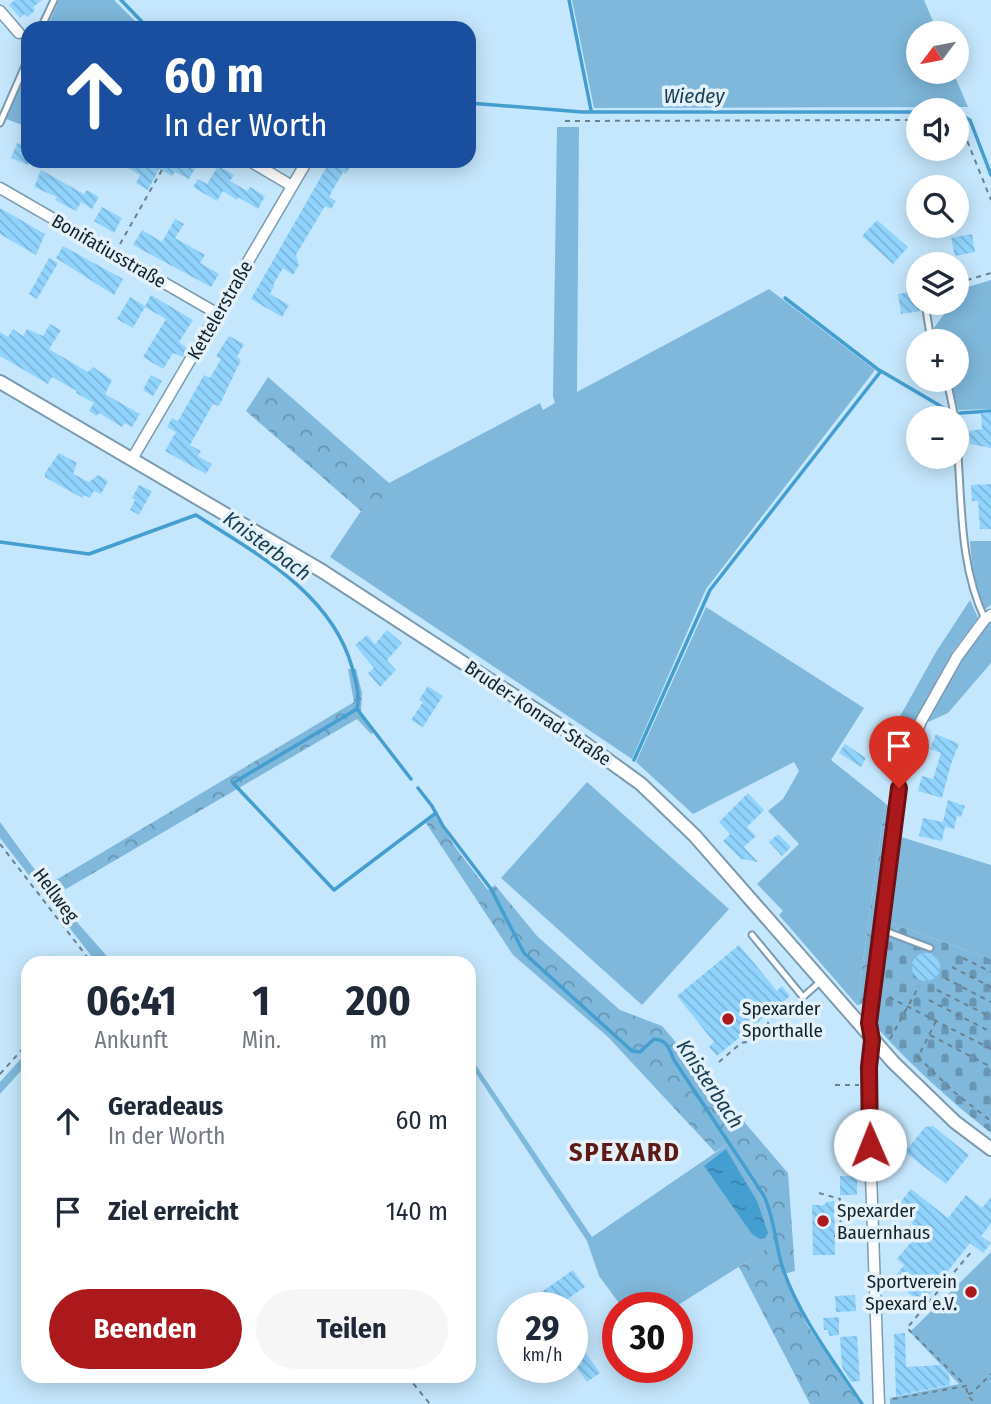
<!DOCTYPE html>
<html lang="de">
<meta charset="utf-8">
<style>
:root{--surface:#fff;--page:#f6f6f7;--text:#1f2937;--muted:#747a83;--accent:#ac191d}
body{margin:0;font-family:"Fira Sans Condensed",sans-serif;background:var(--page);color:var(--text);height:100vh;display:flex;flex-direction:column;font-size:26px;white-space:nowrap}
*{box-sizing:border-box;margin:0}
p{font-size:23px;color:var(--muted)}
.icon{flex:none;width:38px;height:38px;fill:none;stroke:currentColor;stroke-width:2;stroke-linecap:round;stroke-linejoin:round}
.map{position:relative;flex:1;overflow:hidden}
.side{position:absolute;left:21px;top:956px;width:455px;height:427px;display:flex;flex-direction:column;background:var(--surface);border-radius:21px;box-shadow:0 4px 18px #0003}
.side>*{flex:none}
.guide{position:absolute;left:21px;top:21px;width:455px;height:147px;border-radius:21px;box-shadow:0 4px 18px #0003;background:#1a4fa0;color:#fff;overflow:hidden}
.needle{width:46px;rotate:238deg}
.fabs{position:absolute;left:906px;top:21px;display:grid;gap:14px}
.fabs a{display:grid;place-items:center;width:63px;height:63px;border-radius:50%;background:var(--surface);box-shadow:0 4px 18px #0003;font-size:35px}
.speed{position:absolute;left:497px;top:1292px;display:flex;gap:14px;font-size:35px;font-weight:700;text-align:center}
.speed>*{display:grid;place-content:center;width:91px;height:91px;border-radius:50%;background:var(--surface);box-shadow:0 4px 18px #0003;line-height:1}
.speed small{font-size:18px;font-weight:400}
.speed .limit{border:10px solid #d22;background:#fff;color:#111}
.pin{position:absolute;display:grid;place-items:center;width:60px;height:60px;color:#fff;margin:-72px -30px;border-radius:50% 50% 50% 0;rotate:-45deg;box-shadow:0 0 7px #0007}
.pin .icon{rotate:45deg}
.me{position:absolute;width:77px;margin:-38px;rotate:359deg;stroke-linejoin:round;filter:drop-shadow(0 0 5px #0008)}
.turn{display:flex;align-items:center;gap:24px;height:147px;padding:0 28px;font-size:32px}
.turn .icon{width:91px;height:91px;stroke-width:2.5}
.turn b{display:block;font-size:49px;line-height:60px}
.eta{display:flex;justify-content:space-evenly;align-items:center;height:119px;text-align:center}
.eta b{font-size:42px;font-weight:700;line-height:49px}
.primary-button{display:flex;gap:14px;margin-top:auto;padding:14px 28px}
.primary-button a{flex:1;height:80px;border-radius:42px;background:var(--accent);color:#fff;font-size:28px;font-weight:700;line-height:80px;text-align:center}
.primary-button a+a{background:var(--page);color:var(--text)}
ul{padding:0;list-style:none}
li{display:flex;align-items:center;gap:21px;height:91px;padding:0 28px}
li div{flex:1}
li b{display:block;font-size:26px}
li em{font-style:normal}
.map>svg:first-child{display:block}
.green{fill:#7fb8db}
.forest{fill:url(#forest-crowns)}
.cemetery{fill:url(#cemetery-stones)}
.water{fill:url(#water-ripples)}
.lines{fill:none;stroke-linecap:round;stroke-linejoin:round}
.stream{stroke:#449ed0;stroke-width:3.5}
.building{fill:url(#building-back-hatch)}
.service-casing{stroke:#7b9baf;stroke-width:9}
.minor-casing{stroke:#7b9baf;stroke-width:13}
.tertiary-casing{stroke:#7b9baf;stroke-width:16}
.path{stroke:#6a818f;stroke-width:2;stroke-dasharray:5 5;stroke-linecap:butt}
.service{stroke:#fff;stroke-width:5}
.minor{stroke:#fff;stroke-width:10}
.tertiary{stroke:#fff;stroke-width:12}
.route-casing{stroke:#701013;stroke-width:18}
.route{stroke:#ac191d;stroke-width:12}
.poi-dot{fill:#ac191d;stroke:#e3f1fa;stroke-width:2.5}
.labels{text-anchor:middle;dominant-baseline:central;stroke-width:7;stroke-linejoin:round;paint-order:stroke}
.street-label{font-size:19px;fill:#152129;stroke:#e3f1fa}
.poi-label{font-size:19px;fill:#152129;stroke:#e3f1fa;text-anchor:start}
.water-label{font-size:21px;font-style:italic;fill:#183e54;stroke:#e3f1fa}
.district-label{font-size:26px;font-weight:bold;letter-spacing:2px;fill:#5e1a17;stroke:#e3f1fa}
</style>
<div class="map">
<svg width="991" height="1404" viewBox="0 0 991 1404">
<defs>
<pattern id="forest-crowns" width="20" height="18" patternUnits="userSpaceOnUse" patternTransform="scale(1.75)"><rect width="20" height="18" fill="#7fb8db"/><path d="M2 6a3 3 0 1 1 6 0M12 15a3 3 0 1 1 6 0" fill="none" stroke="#6795b2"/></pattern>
<pattern id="cemetery-stones" width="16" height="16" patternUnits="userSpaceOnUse" patternTransform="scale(1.75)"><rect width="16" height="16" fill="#7fb8db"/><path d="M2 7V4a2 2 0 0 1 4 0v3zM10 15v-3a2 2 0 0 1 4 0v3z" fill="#6795b2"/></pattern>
<pattern id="water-ripples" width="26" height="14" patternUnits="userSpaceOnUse" patternTransform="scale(1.75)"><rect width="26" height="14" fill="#449ed0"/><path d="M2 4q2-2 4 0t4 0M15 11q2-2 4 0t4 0" fill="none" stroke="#3880a9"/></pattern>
<pattern id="building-back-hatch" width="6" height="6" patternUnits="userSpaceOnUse" patternTransform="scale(1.75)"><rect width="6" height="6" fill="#90d3fd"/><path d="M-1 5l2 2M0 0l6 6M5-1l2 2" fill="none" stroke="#7bb5d9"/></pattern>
</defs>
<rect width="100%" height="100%" fill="#c5e7fd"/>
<g class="green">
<path d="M59,0h55l28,28h-95z"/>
<path d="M572,0h352l14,33h-19v39h34l15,35 -374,1z"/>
<path d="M28,70v57l-22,-8z"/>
<path d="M557,127h22l-2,265 192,-103 106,81 -169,219 -74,170 -302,-202 31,-46 34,-22 -6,-6 151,-80 3,7 12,-7 -2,-7z"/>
<path d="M991,280v129l-33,1 -7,-30h6v-39h-18l-5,-13 18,-25h5v-6l11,-10z"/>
<path d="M970,541h21v64l-6,4 -12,-32z"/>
<path d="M970,600l8,18 -25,33 -46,84 -13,-8 42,-75z"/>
<path d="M706,607l158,101 -33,52 54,43 -28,202 -78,-90 4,-4 -26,-27 42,-40 -31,-33 15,-12 16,-28 -5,-9 -101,52 -57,-52z"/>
<path d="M991,621v42l-43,50 -22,10 36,-66z"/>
<path d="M587,782l142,127 -87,96 -141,-127z"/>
<path d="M0,822l54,74 58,66h-16l-96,-124z"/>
<path d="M898,836l93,29v94l-104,-37z"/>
<path d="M28,1051v12l-28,31v-12z"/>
<path d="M469,1055l123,182 136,-93 34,54 13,46 -100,63h-53l-23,-31 -12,-35 -118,-178z"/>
<path d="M991,1252v152h-101v-6l69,-14 -49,-52z"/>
</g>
<g class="forest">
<path d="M268,377l121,106 7,6 -35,22 -115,-100z"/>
<path d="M348,669h8l6,24 -1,21 15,17 -5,3 -14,-15 -303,177 -8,-10 308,-184z"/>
<path d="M885,803l4,4 -24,192 -3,5 -5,1z"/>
<path d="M435,816l23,35 30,39 7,-5 42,51 83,74 42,16 126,147 7,98 -11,3 23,51 53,79h-50l-71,-137 35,-23 -12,-46 -34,-54 -13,8 -107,-115 -95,-82 -87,-132z"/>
</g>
<path class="cemetery" d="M887,922l104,37v174c-41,-32 -79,-67 -114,-105v-31z"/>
<path class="water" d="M726,1149l31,52 11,32 -3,5 -5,1 -8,-5 -48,-68z"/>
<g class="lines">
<g class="stream">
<path d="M121,0l27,28"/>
<path d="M569,0l22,110"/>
<path d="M469,103l113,9h337"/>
<path d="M957,113l13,7 21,55"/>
<path d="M785,298l95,73"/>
<path d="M960,413l31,-2"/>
<path d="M0,542l89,12 107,-39c61,39 135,78 156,152 4,15 8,27 5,42l54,70"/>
<path d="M357,709l-124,74 101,107 102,-77"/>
<path d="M634,760l76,-170 171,-219 68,40"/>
<path d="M418,788l14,18 11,20 48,63 33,64 108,98 8,1 14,-13c13,1 15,9 20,21l90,136c11,23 11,49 19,73 17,49 51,92 79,135"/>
</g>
</g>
<g class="building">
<path d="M15,0h27l-9,7 2,3 -7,7 -3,-3 -5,4 -11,-13z"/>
<path d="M17,143l11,5v17l-17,-7z"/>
<path d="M116,161h83l-10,18 -14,-7 -3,4 -13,-7 -11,21 -12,-7 4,-8z"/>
<path d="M330,161h20l-2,3 3,1 -5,9 -3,-2 -14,25 7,4 -5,8 -6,-3 -29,49 3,10 -6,10 -10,-7 -10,17 1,1 -4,8 19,11 -7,12 -31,-18z"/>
<path d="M218,166l16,9 -4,6 17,10 3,-4 15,9 -7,13 -20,-12 -1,3 -14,-9 -6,10 -24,-14 5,-8 9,5z"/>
<path d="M41,170l43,24 3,-4 12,7 -7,12 -11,-7 -5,9 -21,-11 2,-3 -23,-10z"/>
<path d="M102,207l20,11 -8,15 -20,-12z"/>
<path d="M0,208l45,26 -9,21 -36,-21z"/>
<path d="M175,219l9,5 -9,14 30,17 -5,8 19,11 -8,13 -78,-42 9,-15 20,12z"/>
<path d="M877,220l31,27 -15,17 -31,-28z"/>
<path d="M972,234l3,18 -20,4 -4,-18z"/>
<path d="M63,246l60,33 -9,16 -58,-37z"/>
<path d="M49,258l9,5 -21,36 -8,-5z"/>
<path d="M919,291l2,20 -20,3 -3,-20z"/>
<path d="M151,295l42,25 -14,22 9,7 -5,8 -10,-4 -10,16 -20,-12 23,-38 -21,-12 -12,21 -16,-9 13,-22 15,9z"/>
<path d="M50,324l11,6 -12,19 39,23 5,-5 19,13 -7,14 35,20 -8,13 -7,-4 -3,4 -23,-14 -2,3 -8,-5 5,-8 -18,-10 1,-2 -25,-14 -4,7 -48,-28v-24l8,5 5,-8 10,7 4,-7 16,7z"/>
<path d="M229,336l15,8 -7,13 4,3 -22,46 -6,-2 -23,41 11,6 -3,5 14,8 -6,10 -41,-23 11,-19 -9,-5 5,-9 6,3 26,-46 6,3 11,-19 -5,-3z"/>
<path d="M151,375l11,6 -9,15 -10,-6z"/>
<path d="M991,412v36l-21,-4 -1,-13 13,-2 -1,-16z"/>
<path d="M59,453l18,10 -4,11 16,8 9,-7 10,6 -7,13 -7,-3 -4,7 -6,-3 -2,3 -37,-21v-4z"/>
<path d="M991,484v45h-11l-2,-28h-6l-1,-16z"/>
<path d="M139,485l13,6 -13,24 -9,-5 5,-10 -3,-2z"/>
<path d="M387,630l15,13 -15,17 9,10 -16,17 -12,-14 6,-5 -19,-23 12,-10 8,9z"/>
<path d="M428,686l15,10 -20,31 -12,-7 12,-18 -4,-2z"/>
<path d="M936,734l23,10 -8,20 -9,34 -24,-7 4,-15 11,3 8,-26 -11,-4z"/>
<path d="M845,744l21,14 -5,9 -22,-14z"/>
<path d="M748,793l16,17 -17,17 9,9 -12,11 14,15 -15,-3 -1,1 -19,-19 7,-7 -11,-12z"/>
<path d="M948,800l17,6 -4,11 -4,-1 -3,13 -9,-2 -3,14 -23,-5 4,-18 20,4z"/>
<path d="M778,834l13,13 -9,9 -13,-14z"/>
<path d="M739,945l38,46 5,-5 8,10 -73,60 -8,-9 5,-5 -37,-46z"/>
<circle cx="926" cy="967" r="14"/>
<path d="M933,1126l36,29 -23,29 -41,-32 20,-25z"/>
<rect x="840" y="1176" width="17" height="19"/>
<path d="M911,1189l37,29 18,-23 16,13 9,-11v27l-10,12 10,7 -8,10 -13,-10 -48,61 -30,-24 12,-15 -7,-6 24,-29 -10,-7 5,-6 -17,-13z"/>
<path d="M834,1201l1,54h-22l-1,-50h13l1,-3z"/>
<path d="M573,1270l12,17 -6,4 -23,16h-36z"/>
<path d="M855,1295l1,16 -20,1 -1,-16z"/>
<path d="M839,1317v18l-10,1 -1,-6h-4l-1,-12z"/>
<path d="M905,1333l1,34 34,-2 9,10 1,10 -54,11 -2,-62z"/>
<path d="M572,1334l28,39 -13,9 -15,-21z"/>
<path d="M857,1336l3,45 -9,1 -9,-15 -2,-30z"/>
<path d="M518,1367h33l-22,15z"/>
</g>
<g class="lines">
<defs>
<g id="service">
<path d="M41,28l13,-28"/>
<path d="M0,123l28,-64"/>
<path d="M925,303l6,38"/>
<path d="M947,380l8,38"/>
<path d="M957,442c5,58 2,124 28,177"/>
<path d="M880,929l50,19"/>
<path d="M752,935l51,62 18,-16"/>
</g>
<g id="minor">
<path d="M0,11l19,22"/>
<path d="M250,161l42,25"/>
<path d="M0,188l218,126"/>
<path d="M132,459l175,-298"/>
<path d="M879,1404l-9,-259 -1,-78 3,-27 -3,-17 23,-197 10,-57 19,-48 36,-64 28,-38 6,-4"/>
</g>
<path id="tertiary" d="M0,382l322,189 240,156 79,57 54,52 198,226 62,60 36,27"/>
</defs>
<use href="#service" class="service-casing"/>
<use href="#minor" class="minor-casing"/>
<use href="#tertiary" class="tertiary-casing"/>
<g class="path">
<path d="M565,121l354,-1"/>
<path d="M957,125l5,3 29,72"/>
<path d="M120,244l47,-83"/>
<path d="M957,283l34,-10"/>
<path d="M0,844l91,118"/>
<path d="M963,958l28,14"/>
<path d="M952,967l39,20"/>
<path d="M945,978l46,24"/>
<path d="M937,990l54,27"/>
<path d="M889,997l102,52"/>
<path d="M929,1000l62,32"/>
<path d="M936,1021l-18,36 36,35 37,29"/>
<path d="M930,1035l61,32"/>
<path d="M890,1039l29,-53"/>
<path d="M719,1062l22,-19 6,-1 20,-16 2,-6 22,-19 4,1"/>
<path d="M0,1074l28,-31"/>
<path d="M835,1085h24"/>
<path d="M819,1193l21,6 1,37"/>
<path d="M834,1236l27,-3"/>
<path d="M407,1376l23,28"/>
<path d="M966,1388l3,9 7,7"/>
<path d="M968,1394l4,-1 19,-19"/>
<path d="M893,1399l73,-13 -59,-58 65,-77"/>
</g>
<use href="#service" class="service"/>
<use href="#minor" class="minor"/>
<use href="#tertiary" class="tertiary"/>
</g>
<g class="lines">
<defs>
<path id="route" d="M870,1145l-1,-78 3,-27 -3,-17 30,-235"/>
</defs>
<use href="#route" class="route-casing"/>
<use href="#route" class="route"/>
</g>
<g class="poi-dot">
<circle cx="728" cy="1019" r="7"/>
<circle cx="823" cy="1221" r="7"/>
<circle cx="971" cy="1292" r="7"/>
</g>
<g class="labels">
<g class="street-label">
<text transform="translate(109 251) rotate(30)">Bonifatiusstraße</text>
<text transform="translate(220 310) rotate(-60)">Kettelerstraße</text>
<text transform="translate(538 713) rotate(34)">Bruder-Konrad-Straße</text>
<text transform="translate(56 895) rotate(53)">Hellweg</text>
</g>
<g class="poi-label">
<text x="742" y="1008">Spexarder<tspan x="742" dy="22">Sporthalle</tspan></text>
<text x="837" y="1210">Spexarder<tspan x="837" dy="22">Bauernhaus</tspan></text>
<text x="957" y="1281" text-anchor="end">Sportverein<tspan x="957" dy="22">Spexard e.V.</tspan></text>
</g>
<g class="water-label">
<text x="694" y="96">Wiedey</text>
<text transform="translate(267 546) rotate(36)">Knisterbach</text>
<text transform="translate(710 1084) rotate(56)">Knisterbach</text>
</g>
<g class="district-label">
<text x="625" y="1152">SPEXARD</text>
</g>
</g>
</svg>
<div class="fabs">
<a><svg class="needle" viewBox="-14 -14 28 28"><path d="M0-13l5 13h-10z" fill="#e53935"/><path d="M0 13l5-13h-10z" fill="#747a83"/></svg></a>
<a><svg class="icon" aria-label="sound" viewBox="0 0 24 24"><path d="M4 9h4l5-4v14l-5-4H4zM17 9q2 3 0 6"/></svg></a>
<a><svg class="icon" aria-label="search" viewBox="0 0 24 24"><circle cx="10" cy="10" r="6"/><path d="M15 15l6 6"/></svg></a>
<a><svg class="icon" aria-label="layers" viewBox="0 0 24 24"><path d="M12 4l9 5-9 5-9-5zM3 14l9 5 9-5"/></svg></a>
<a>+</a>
<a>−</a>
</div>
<div class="speed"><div>29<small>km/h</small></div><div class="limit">30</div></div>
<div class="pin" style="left:899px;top:788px;background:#d93025"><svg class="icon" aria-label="arrive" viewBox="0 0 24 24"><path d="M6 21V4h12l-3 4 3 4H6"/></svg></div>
<svg class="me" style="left:870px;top:1145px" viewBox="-20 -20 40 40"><circle r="19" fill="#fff"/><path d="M0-13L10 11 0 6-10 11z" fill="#ac191d"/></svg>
<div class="guide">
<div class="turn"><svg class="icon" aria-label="ahead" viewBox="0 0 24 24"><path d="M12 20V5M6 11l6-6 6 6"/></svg><div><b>60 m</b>In der Worth</div></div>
</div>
<section class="side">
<div class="eta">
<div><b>06:41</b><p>Ankunft</p></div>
<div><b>1</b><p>Min.</p></div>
<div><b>200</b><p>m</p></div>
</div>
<ul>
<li><svg class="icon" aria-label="ahead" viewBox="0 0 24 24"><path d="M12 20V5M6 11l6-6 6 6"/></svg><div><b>Geradeaus</b><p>In der Worth</p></div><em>60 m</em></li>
<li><svg class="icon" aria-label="arrive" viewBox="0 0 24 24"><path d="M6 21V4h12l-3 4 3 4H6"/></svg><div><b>Ziel erreicht</b></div><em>140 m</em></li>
</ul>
<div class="primary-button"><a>Beenden</a><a>Teilen</a></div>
</section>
</div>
